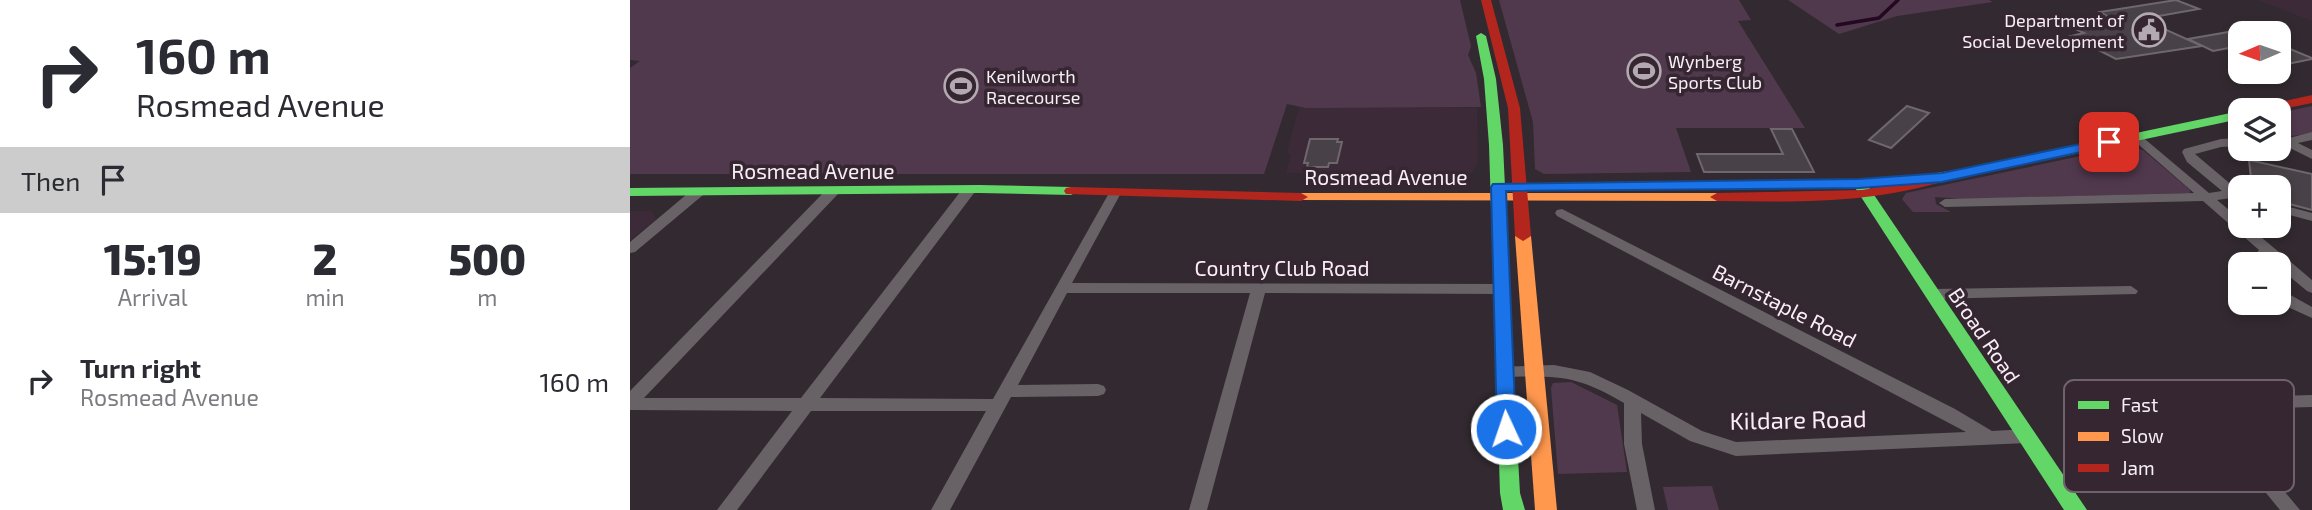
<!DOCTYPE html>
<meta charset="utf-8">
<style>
:root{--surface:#fff;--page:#f2f2f3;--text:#2b2b33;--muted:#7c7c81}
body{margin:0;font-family:"Exo 2",sans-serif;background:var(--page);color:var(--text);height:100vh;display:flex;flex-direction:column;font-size:26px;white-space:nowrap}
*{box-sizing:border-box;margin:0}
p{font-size:23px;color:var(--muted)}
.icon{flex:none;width:38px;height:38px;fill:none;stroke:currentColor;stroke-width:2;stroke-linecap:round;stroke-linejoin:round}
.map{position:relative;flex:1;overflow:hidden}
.side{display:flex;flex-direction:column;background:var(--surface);width:630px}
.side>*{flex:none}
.guide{background:#fff;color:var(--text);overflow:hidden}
.needle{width:46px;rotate:268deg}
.controls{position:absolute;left:1598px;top:21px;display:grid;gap:14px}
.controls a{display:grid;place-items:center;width:63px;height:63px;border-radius:14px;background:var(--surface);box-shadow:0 4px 10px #0003;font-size:35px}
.pin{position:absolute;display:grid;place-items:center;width:60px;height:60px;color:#fff;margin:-30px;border-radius:14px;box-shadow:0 4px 10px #0006}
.me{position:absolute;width:77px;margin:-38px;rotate:357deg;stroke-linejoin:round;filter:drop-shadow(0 0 5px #0008)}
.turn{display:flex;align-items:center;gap:24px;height:147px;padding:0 21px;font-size:32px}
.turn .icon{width:91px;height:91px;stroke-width:2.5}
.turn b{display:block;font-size:49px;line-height:60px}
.then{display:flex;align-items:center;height:66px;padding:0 21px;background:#0003;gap:14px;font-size:26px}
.eta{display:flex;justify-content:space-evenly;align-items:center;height:119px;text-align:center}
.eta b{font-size:42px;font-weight:800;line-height:49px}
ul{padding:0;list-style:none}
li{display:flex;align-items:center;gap:21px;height:98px;padding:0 21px}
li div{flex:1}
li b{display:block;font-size:26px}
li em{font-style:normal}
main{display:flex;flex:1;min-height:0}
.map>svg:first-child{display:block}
.built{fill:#3c2a39}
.green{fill:#51394d}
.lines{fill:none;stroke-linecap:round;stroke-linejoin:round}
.stream{stroke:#240721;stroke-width:3.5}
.building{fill:#484147;stroke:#6e676c;stroke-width:2}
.street{fill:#686267;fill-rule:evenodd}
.fast{fill:#63d668;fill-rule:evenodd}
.slow{fill:#ff974d;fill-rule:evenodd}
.jam{fill:#b3261e;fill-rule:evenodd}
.route{fill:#1a73e8;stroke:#114b97;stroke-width:2}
.labels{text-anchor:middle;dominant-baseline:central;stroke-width:7;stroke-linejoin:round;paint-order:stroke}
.far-poi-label{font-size:18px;fill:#f8eef6;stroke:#352632;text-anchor:start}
.street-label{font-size:21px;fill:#f8eef6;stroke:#352632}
.near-street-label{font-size:24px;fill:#f8eef6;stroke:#352632}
.key{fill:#352632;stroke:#70626d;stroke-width:2}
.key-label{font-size:19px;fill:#f8eef6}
</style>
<main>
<section class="side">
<div class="guide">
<div class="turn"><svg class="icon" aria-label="right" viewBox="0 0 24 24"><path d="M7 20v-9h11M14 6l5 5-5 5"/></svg><div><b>160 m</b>Rosmead Avenue</div></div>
<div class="then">Then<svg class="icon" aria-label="arrive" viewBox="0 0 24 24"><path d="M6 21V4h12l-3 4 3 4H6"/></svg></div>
</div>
<div class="eta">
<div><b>15:19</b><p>Arrival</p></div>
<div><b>2</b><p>min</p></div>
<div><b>500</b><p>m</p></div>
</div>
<ul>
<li><svg class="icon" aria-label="right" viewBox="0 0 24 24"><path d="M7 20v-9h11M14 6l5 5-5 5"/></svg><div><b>Turn right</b><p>Rosmead Avenue</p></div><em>160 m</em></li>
</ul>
</section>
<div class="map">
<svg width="1682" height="510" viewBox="0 0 1682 510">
<rect width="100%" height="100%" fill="#322a30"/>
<g class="built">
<path d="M1628,0h54v21z"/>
<path d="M669,108h178l1,54 -7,11h-185l5,-18 -4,-3z"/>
<path d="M0,211h22l4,8 -26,21z"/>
</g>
<g class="green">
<path d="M0,0h830l11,46 -3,9 8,18 5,34 -175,1 -19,-4 -23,70h-634v-106l10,-7 -10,-1z"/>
<path d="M869,0h240l12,20 -13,1 67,107h-129l15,44 -147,2 -9,-5 -2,-47z"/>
<path d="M1158,0h201l4,2 -96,14 -58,18z"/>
<path d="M1682,106v27l-20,3 -13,-5v-18z"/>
<path d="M1498,146l15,4 47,40v3l-226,6 -29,-2 1,7 15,8h-38l-11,-13 4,-6z"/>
<path d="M941,382l46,23 10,67 -69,2 -7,-86 2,-5z"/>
<path d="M1082,486l7,24h-51l-5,-23z"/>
</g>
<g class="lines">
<path class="stream" d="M1207,25l42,-7 19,-18"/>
</g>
<g class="building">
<path d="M1546,0l23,9 -57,10 60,27 -86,13 -45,-23 13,-3 -19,-9 44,-7 -9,-5z"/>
<path d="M1610,30v16l-27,5 -25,-12z"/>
<path d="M1648,44l34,14v1l-34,7z"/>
<path d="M1277,106l22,7 -38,35 -22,-8z"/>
<path d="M1141,129h21l22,43h-110l-7,-18h86z"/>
<path d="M680,139h28l-1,3h5l-5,21h-8l-1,4h-21l1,-4h-4z"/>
<path d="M1619,160l63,14v36l-34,-9v-14h-26z"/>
</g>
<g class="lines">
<g class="street">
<path d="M1682,132v8l-14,3 14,7v9l-26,-13 -8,-1v-11l11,4z"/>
<path d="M1506,133l4,2 69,58 13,-2 -35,-29 -5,-10 2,-3 37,-10 19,-1v8l-19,1 -26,7 45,38v9l-9,-3 -14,2 23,19v7h8l64,54v13l-5,-2 -29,-24v-3l-10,-6 -6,6h-14l11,-14 -56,-49 -258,6 -6,-4 6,-4 249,-6 -62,-54v-4z"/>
<path d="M339,186l6,4 -1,3 -154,205 173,1 116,-206 6,-4 6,4 -49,90 432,1 7,5 -7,5 -239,-1 -58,217h-18l61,-217h-183l-49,92 80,-1 6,2 2,4 -2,4 -6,2 -87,1 -61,113h-19l55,-99h-175l-74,99h-20l75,-99 -162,-1v-19l198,-203 5,-1 6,4 -1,3 -194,204h157l163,-211z"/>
<path d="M68,188l5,1 1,3 -1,3 -68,57 -5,1v-11l63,-53z"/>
<path d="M1648,204l34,9v8l-34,-9z"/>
<path d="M932,209l393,200 37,22 35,-2 6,2 3,5 -3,5 -6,2 -291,13 -46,-15 -49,-28 1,31 13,66h-18l-13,-66v-41c-49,-29 -67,-27 -121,-26l-6,-2 -2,-4 2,-4 57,-2 36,7 38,18 74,41 34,11 230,-10 -409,-216 -2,-3 2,-3z"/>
<path d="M1501,286l7,5 -2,3 -203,5 -7,-5 7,-5z"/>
<path d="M1648,288l34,19v11l-22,-10 -12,-8z"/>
<path d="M1682,395v12l-96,3 84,100h-20l-84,-102 2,-4 14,-6z"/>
</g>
<g class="fast">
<path d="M851,33l5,3 10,43 7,66 15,313 2,35 5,17h-22l-3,-17 -11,-348 -5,-66 -8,-43z"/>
<path d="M1610,111v8l-265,56 -45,7 -7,-4 7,-4 45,-7z"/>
<path d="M1229,179l7,4 221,327h-23l-212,-327z"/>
<path d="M349,185l92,2 7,4 -7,4 -92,-2 -349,3v-8z"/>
</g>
<g class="slow">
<path d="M671,193h416l7,4 -7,4 -421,-1 -2,-3 2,-3z"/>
<path d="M893,231l8,5 26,274h-22l-20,-274z"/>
</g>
<g class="jam">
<path d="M851,0h10l29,108 11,128 -8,5 -8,-5 -7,-128z"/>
<path d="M1682,95v8l-35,7h-22l2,-3z"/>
<path d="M1312,173l7,4 -2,3c-75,24 -152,22 -230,21l-7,-4 7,-4 145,-3 53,-9z"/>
<path d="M441,187l230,6 7,4 -7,4 -235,-7 -2,-3 2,-3z"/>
</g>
</g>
<path class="route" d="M1479,138l6,4 -1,3 -172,37 -83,6 -353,3 10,238 -3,5 -7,2 -7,-2 -2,-5 -6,-242 2,-3 366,-5 83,-6z"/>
<defs>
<symbol id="civic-ring" viewBox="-11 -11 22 22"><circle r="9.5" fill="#352632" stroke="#b3a9b1" stroke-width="1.5"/><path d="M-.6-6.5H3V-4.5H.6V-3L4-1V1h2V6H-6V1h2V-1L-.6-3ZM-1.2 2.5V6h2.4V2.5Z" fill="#b3a9b1"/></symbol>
<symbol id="stadium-ring" viewBox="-11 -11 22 22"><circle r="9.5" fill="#352632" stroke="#b3a9b1" stroke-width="1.5"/><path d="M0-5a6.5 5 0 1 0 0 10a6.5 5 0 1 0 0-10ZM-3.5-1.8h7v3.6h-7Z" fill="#b3a9b1"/></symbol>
</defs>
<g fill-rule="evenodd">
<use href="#civic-ring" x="1500" y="11" width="38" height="38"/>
<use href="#stadium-ring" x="995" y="52" width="38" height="38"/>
<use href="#stadium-ring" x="312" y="67" width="38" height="38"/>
</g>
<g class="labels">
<g class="far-poi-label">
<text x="1494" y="20" text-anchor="end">Department of<tspan x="1494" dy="21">Social Development</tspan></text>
<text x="1038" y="61">Wynberg<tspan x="1038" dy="21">Sports Club</tspan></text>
<text x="356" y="76">Kenilworth<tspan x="356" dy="21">Racecourse</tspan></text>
</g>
<g class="street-label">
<text x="183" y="170">Rosmead Avenue</text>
<text x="756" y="176">Rosmead Avenue</text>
<text x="652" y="267">Country Club Road</text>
<text transform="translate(1155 305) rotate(27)">Barnstaple Road</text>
<text transform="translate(1355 335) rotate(56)">Broad Road</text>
</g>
<g class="near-street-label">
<text transform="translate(1168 419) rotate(-1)">Kildare Road</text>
</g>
</g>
<rect x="1434" y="380" width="230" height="112" rx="10" class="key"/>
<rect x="1448" y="401" width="31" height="8" fill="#63d668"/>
<rect x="1448" y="432" width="31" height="9" fill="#ff974d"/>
<rect x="1448" y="464" width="31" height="8" fill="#b3261e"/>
<g class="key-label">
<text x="1491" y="412">Fast</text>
<text x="1491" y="443">Slow</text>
<text x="1491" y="475">Jam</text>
</g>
</svg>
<div class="controls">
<a><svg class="needle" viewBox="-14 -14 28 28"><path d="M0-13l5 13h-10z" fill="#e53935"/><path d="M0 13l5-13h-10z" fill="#7c7c81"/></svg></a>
<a><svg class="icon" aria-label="layers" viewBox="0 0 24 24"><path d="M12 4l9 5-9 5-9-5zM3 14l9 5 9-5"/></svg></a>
<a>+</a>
<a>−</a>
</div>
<div class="pin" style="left:1479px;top:142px;background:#d93025"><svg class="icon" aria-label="arrive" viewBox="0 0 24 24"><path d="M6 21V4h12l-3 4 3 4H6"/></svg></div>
<svg class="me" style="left:876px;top:429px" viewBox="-20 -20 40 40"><circle r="17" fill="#1a73e8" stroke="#fff" stroke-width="3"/><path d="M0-11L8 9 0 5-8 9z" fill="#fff"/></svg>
</div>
</main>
